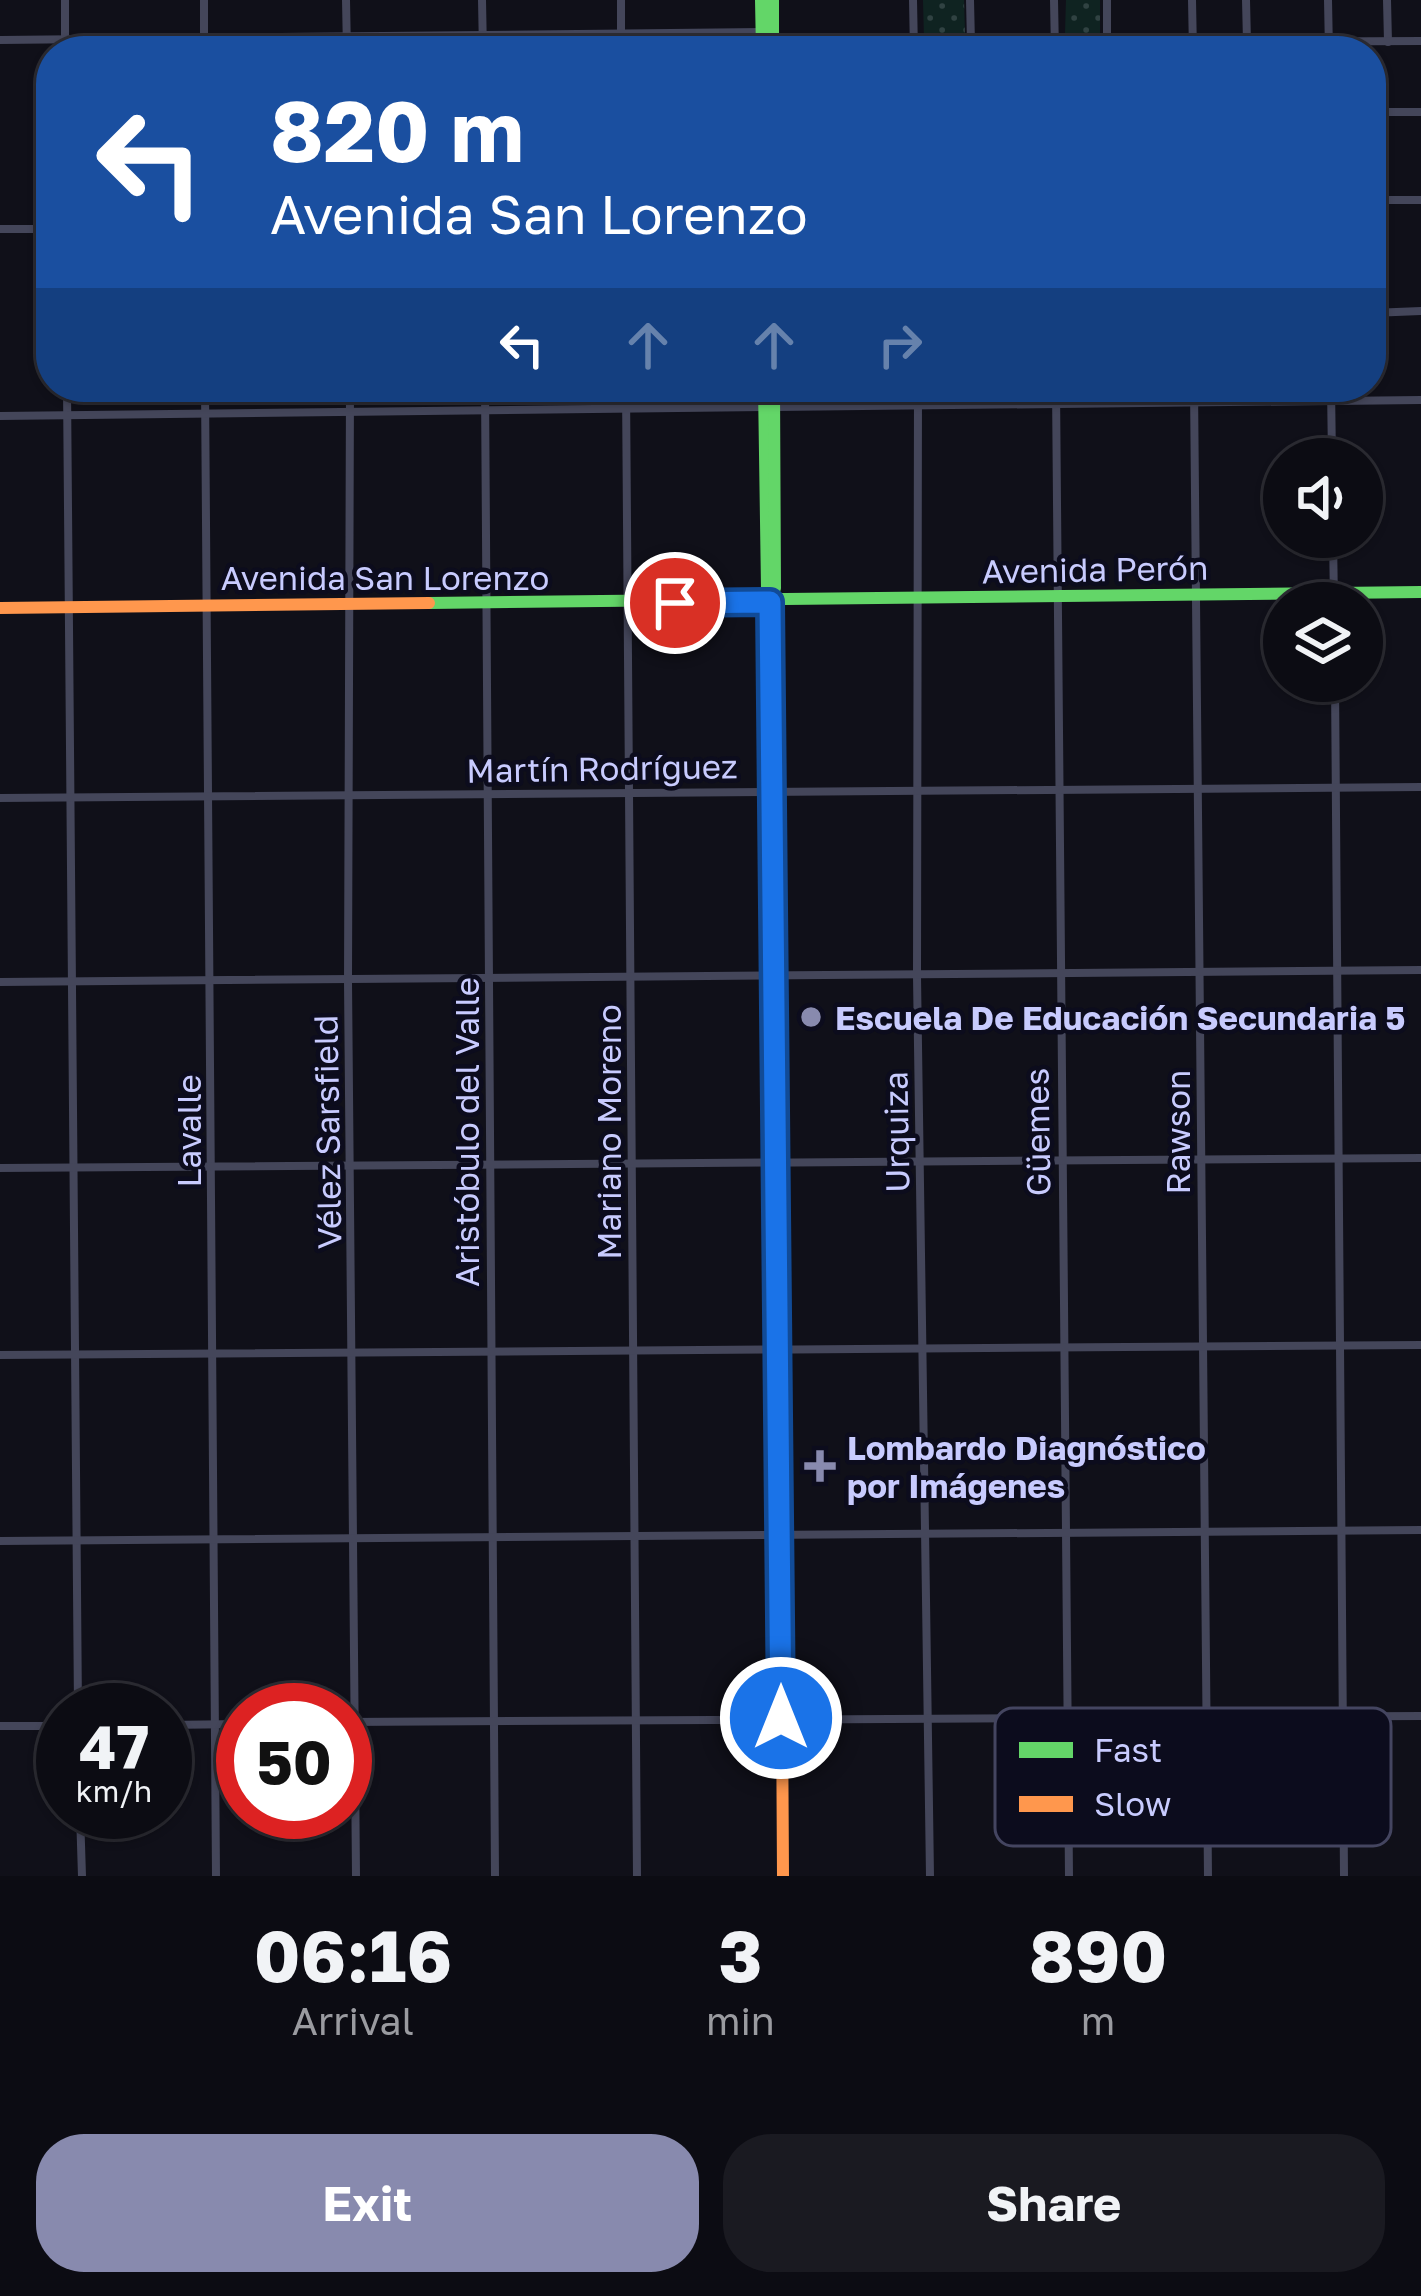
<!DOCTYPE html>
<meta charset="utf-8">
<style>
:root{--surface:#0c0c13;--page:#1a1a21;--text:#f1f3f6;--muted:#9a9ba0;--line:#2c2c33;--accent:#888aae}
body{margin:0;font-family:"Golos Text",sans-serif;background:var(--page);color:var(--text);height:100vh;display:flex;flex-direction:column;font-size:45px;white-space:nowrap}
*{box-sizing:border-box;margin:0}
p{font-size:39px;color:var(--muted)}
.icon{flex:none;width:66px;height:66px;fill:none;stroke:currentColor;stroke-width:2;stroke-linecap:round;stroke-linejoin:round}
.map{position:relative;height:1876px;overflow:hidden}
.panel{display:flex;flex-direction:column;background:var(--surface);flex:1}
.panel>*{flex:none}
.hud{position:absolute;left:36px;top:36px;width:1350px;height:366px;border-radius:48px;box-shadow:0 3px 9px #0004,0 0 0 3px var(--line);background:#1a4fa0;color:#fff;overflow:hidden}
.fabs{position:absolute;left:1263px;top:438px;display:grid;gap:24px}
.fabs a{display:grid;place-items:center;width:120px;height:120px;border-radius:50%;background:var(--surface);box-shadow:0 3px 9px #0004,0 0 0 3px var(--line);font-size:60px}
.speed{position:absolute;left:36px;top:1683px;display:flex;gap:24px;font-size:60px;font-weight:700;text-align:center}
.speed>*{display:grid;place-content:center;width:156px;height:156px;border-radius:50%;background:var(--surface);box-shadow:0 3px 9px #0004,0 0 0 3px var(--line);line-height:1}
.speed small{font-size:30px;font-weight:400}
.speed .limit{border:18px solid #d22;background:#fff;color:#111}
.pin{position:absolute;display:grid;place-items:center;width:102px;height:102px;color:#fff;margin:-51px;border:6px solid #fff;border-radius:50%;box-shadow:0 3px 12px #0007}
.me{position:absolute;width:132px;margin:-66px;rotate:0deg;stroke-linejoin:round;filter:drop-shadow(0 0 9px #0008)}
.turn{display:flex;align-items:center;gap:42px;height:252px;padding:0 36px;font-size:54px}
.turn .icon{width:156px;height:156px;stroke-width:2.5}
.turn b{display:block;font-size:84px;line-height:102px}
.lanes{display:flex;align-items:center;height:114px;padding:0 36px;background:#0003;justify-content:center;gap:60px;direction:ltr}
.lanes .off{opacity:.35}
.eta{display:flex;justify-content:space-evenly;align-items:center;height:204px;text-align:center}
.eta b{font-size:72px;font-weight:700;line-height:84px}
.primary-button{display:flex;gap:24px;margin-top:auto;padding:24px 36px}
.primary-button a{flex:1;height:138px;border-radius:48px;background:var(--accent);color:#fff;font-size:48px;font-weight:700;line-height:138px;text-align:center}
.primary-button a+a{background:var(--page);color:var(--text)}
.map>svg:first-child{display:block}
.park{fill:url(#park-dots)}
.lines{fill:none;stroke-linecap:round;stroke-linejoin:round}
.street{stroke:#44465a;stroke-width:8}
.fast{stroke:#63d668;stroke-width:12}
.slow{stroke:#ff974d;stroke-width:12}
.route-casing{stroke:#114b97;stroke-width:30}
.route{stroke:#1a73e8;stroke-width:21}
.poi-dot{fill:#888aae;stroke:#0c0c1d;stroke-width:4.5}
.labels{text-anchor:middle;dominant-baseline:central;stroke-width:9;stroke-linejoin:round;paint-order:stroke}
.street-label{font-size:33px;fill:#c8cbfe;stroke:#0c0c1d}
.poi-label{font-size:33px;font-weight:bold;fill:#c8cbfe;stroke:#0c0c1d;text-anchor:start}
.key{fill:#0c0c1d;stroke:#444560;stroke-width:3}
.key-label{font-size:33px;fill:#c8cbfe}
</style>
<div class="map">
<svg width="1421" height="1876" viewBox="0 0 1421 1876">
<defs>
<pattern id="park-dots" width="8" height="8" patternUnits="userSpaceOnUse" patternTransform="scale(3)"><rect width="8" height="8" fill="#0f2321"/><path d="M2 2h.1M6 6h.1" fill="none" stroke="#304242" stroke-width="1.8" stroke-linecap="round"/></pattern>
</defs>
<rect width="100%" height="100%" fill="#101019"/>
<g class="park">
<path d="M923,0h41l1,35 -41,2z"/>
<path d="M1066,0h34v34l-35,1z"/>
</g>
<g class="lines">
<g class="street">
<path d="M65,0v51"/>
<path d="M204,0v51"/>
<path d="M346,0l1,51"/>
<path d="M482,0l1,51"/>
<path d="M621,0v51"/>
<path d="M913,0l1,51"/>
<path d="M970,0l1,43"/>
<path d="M1054,0l1,51"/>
<path d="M1107,0v44"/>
<path d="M1192,0l1,51"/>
<path d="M1246,0l1,42"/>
<path d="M1328,0l1,51"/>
<path d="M1387,0l1,42"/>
<path d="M690,33l1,18"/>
<path d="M0,40l762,-8"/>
<path d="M773,44l648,-3"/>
<path d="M1371,112h50"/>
<path d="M1371,200h50"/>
<path d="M0,229h51"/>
<path d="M1371,313l50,-2"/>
<path d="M67,387l11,1323"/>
<path d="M205,387l11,1489"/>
<path d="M350,387l-2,594 8,895"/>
<path d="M485,387l10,1489"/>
<path d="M626,387l11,1489"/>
<path d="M918,387l-1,589 13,900"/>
<path d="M1056,387l13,1489"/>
<path d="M1194,387l14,1489"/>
<path d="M1331,387l1,72"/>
<path d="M775,407l646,-7"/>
<path d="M0,416l764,-9"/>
<path d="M1333,537l1,66"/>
<path d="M1335,681l9,1195"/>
<path d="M0,798l1421,-11"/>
<path d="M0,982l1421,-12"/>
<path d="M0,1168l1421,-10"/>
<path d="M0,1355l1421,-10"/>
<path d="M0,1541l1421,-11"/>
<path d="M345,1722l1076,-6"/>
<path d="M165,1725l78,-1"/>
<path d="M0,1726h63"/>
<path d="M80,1812l2,64"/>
</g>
<g class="fast">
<path d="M761,0l1,51"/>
<path d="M773,0v51"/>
<path d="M764,387l17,1143"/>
<path d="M770,602l5,-14 -1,-201"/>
<path d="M429,603l992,-11"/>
</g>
<g class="slow">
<path d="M0,608l429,-5"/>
<path d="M781,1530l2,346"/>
</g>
</g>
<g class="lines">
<defs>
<path id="route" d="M675,603l95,-1 11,1116"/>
</defs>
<use href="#route" class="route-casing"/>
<use href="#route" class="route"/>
</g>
<g class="poi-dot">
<circle cx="811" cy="1017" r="12"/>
<path d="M814 1448h12v12h12v12h-12v12h-12v-12h-12v-12h12z"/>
</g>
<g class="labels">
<g class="street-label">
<text transform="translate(1095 569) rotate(-1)">Avenida Perón</text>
<text x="385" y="577">Avenida San Lorenzo</text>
<text transform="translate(602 768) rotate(-1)">Martín Rodríguez</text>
<text transform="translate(188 1131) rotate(-90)">Lavalle</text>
<text transform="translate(327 1132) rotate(-91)">Vélez Sarsfield</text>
<text transform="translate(466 1132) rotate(-90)">Aristóbulo del Valle</text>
<text transform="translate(608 1132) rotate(-90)">Mariano Moreno</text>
<text transform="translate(896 1132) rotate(-91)">Urquiza</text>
<text transform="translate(1037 1132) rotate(-91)">Güemes</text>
<text transform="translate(1177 1132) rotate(-90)">Rawson</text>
</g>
<g class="poi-label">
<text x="835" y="1017">Escuela De Educación Secundaria 5</text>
<text x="847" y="1447">Lombardo Diagnóstico<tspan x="847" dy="38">por Imágenes</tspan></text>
</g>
</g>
<rect x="995" y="1708" width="396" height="138" rx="18" class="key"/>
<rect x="1019" y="1742" width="54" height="16" fill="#63d668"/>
<rect x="1019" y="1796" width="54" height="16" fill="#ff974d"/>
<g class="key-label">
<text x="1094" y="1762">Fast</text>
<text x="1094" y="1816">Slow</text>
</g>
</svg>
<div class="fabs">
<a><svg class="icon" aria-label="sound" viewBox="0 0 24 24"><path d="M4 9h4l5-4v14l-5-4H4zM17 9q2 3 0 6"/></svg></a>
<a><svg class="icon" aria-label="layers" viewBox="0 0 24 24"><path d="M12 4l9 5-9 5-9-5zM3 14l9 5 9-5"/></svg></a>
</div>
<div class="speed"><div>47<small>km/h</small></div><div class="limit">50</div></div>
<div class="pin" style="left:675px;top:603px;background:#d93025"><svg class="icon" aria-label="arrive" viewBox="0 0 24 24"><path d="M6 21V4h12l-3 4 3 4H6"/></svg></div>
<svg class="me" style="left:781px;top:1718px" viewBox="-20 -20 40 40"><circle r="17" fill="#1a73e8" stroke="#fff" stroke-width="3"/><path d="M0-11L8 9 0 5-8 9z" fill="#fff"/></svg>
<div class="hud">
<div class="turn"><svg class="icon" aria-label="left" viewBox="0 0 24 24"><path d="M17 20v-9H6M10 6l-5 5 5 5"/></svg><div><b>820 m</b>Avenida San Lorenzo</div></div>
<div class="lanes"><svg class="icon" aria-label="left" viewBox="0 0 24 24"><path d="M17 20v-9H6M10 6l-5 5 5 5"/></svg><svg class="icon off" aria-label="ahead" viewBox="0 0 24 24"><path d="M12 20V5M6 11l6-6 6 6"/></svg><svg class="icon off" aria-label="ahead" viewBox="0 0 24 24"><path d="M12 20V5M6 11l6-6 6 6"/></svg><svg class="icon off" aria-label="right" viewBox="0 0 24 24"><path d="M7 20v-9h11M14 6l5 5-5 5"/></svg></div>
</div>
</div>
<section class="panel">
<div class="eta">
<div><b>06:16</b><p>Arrival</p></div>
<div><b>3</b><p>min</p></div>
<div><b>890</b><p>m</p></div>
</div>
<div class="primary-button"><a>Exit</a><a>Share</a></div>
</section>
